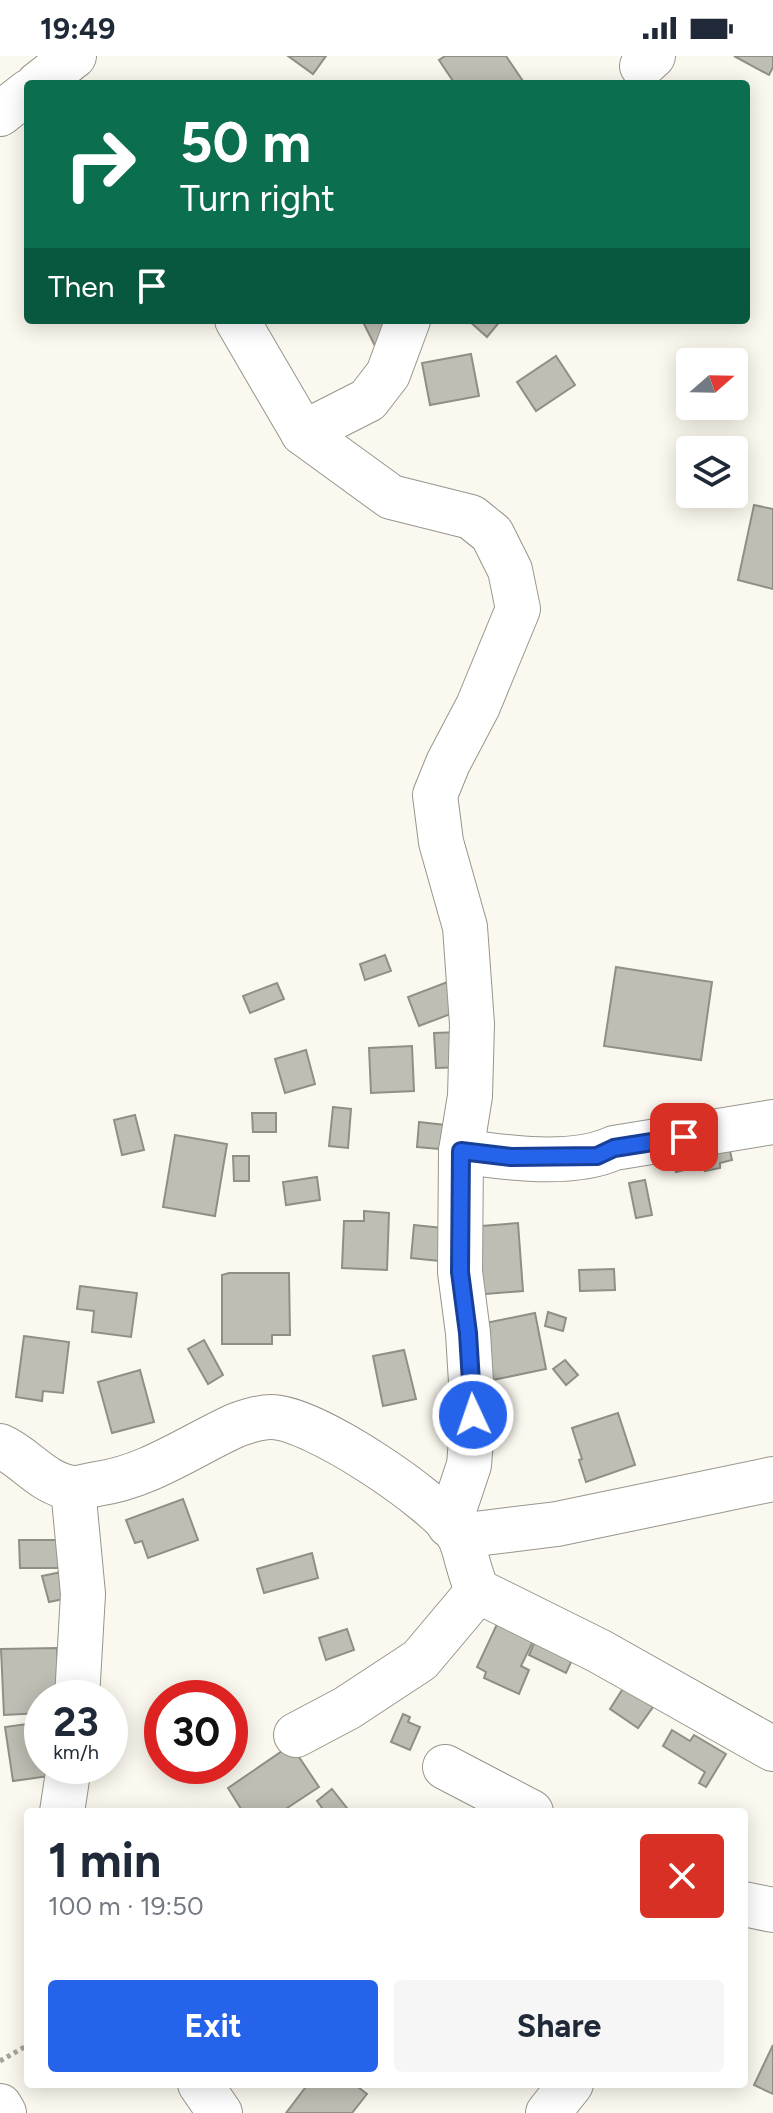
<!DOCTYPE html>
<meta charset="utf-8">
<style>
:root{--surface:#fff;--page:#f6f6f7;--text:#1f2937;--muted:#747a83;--accent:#2563eb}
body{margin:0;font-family:Figtree,sans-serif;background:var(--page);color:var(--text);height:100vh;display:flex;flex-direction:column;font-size:30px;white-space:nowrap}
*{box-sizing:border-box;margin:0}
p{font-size:26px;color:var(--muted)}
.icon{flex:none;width:44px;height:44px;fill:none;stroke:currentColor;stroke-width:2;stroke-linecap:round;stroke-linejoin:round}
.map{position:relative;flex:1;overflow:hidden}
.side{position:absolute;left:24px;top:1752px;width:724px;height:280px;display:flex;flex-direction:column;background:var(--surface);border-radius:8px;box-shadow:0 4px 20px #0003}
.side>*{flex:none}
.guide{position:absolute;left:24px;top:24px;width:726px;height:244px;border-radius:8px;box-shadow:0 4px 20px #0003;background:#0b6e4f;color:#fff;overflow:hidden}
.needle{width:52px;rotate:70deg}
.tools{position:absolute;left:676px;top:292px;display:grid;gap:16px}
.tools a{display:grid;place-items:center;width:72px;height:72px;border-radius:8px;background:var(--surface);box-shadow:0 4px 20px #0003;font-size:40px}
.speed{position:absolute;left:24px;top:1624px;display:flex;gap:16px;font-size:40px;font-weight:700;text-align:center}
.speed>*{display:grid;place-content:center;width:104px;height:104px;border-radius:50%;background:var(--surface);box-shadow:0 4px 20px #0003;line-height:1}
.speed small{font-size:20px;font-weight:400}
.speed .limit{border:12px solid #d22;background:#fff;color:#111}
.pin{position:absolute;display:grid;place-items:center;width:68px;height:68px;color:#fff;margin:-34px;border-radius:16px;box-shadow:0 4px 12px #0006}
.me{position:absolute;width:88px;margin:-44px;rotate:357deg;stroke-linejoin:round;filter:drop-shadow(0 0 6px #0008)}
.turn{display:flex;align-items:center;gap:28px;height:168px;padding:0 24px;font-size:36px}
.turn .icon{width:104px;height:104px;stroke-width:2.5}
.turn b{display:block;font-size:56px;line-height:68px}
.then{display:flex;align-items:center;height:76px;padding:0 24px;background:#0003;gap:16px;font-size:30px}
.round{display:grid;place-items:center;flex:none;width:84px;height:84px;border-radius:8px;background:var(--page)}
.overview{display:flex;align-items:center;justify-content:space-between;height:136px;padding:0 24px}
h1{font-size:48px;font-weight:700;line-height:60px}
.action{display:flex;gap:16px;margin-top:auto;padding:16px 24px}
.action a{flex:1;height:92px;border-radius:8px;background:var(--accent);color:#fff;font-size:32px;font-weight:700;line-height:92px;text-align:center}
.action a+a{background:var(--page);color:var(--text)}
.status{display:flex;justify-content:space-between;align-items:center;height:56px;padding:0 40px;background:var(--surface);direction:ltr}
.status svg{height:22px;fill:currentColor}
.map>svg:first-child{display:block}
.building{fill:#bfbeb4;stroke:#908f86;stroke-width:2}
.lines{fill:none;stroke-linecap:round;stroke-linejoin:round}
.minor-casing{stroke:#97968c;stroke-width:46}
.path{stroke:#a6a59d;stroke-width:5;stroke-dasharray:4 4;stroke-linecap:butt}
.minor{stroke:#fff;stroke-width:44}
.route-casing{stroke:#184099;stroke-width:20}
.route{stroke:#2563eb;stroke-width:14}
</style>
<div class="status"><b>19:49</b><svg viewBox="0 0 49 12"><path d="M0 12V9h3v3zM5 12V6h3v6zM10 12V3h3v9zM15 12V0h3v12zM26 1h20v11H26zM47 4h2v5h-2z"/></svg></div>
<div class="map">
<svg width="773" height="2057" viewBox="0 0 773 2057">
<rect width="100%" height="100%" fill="#fbf9ef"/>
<g class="building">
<path d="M288,0h38l-13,18z"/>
<path d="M445,0h61l19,28h-70l-16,-24z"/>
<path d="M734,0h39v11l-4,8z"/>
<path d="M362,264h49l3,7 -39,19z"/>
<path d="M468,264h33l-14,17z"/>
<path d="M471,298l8,42 -49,9 -8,-42z"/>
<path d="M556,300l19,29 -39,26 -19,-29z"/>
<path d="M754,449l19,4v80l-35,-9z"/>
<path d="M385,899l6,16 -26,9 -5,-16z"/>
<path d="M616,911l96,15 -11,78 -97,-14z"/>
<path d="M450,925l11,29 -42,16 -11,-29z"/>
<path d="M277,927l7,16 -34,14 -7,-17z"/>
<path d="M462,976l2,35 -28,1 -2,-35z"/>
<path d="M412,990l2,45 -43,2 -2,-45z"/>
<path d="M306,994l9,34 -30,9 -10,-34z"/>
<path d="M333,1051l18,2 -3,39 -19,-2z"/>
<path d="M252,1057h24v19h-23z"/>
<path d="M135,1059l9,35 -22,5 -8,-35z"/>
<path d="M419,1066l35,4 -3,24 -34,-3z"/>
<path d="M175,1079l52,9 -12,72 -52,-9z"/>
<path d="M729,1090l3,14 -12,3v5l-15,3 -2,-20z"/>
<path d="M703,1095l-11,17 -16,4 -4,-16z"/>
<path d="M233,1100h16v25h-15z"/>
<path d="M317,1121l3,23 -34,5 -3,-23z"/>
<path d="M645,1124l7,35 -16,3 -7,-35z"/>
<path d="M364,1155l25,2 -2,57 -45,-2 2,-47h20z"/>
<path d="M518,1167l5,68 -49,4 -5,-68z"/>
<path d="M414,1169l38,4 -3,33 -38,-4z"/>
<path d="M614,1213l1,21 -35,1 -1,-21z"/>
<path d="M229,1217h60l1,62h-18v9h-50v-69z"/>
<path d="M80,1230l57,7 -6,44 -39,-5 2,-21 -17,-2z"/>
<path d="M548,1256l18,6 -3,13 -18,-5z"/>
<path d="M535,1257l11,56 -58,12 -12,-56z"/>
<path d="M24,1280l45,6 -6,51 -20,-2 -1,10 -26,-4z"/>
<path d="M204,1284l19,35 -15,9 -20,-35z"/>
<path d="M404,1294l12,49 -33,7 -10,-50z"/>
<path d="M565,1304l13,15 -12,10 -13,-16z"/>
<path d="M140,1314l14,52 -42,11 -14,-51z"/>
<path d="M618,1357l17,52 -49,17 -7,-22 3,-1 -10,-31z"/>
<path d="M183,1443l15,41 -50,18 -6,-17 -7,2 -9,-23z"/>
<path d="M19,1484h44v28h-43z"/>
<path d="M312,1497l6,25 -54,15 -7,-24z"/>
<path d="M66,1515l7,26 -24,5 -7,-26z"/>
<path d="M498,1566l36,17 -13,27 8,4 -10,24 -35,-16 2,-6 -9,-5z"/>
<path d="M347,1573l7,21 -28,10 -7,-22z"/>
<path d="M536,1583l38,17 -8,17 -37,-18z"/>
<path d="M57,1592l2,50h-17v15l-38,2 -3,-66z"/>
<path d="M624,1631l29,20 -15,21 -28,-19z"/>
<path d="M403,1658l7,3 -2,5 12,5 -10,23 -19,-8z"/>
<path d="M42,1666v44h28l1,7 -58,8 -8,-54z"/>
<path d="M672,1674l18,11 4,-6 32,19 -20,33 -7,-4 6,-11 -42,-26z"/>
<path d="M291,1689l28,42 -38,25h-38l-15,-24z"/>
<path d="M332,1733l18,23h-25l-8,-11z"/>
<path d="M773,1989v49l-19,-9z"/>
<path d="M308,2028h46l13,10 -15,19h-66z"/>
</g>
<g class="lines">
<defs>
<g id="minor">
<path d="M642,10l11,-10"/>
<path d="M38,28l36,-28"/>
<path d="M0,58l28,-22"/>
<path d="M237,264l66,113 88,64 80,20 21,17 18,36 8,39 -40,97 -30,57 -13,32 6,47 24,85 7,97 -2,72 -9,55 -1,121 8,61 5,82 -4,50 -20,60"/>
<path d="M303,377l65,-33 20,-26 20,-54"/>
<path d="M461,1095c44,7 112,16 153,-3l159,-26"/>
<path d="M0,1390c26,11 42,38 73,42 7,0 17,-3 24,-4 49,-7 89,-35 133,-56 10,-5 29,-11 41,-11 42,0 165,83 187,117 8,13 10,39 20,57l121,60 174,98"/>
<path d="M73,1432l10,106 -6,104"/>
<path d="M459,1480l98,-12 216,-45"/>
<path d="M296,1679l51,-27 73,-48 58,-69"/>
<path d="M445,1711l86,45"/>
<path d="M62,1756l7,-46"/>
<path d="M744,1848l29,6"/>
<path d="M200,2028l20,29"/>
<path d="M0,2050l4,7"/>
<path d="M548,2057l23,-29"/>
</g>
</defs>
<use href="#minor" class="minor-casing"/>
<path class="path" d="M0,2005l28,-16"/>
<use href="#minor" class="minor"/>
</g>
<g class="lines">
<defs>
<path id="route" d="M473,1359l-5,-82 -8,-61 1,-121 50,6 86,-1 17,-8 70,-11"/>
</defs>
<use href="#route" class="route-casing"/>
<use href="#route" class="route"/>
</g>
</svg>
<div class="tools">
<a><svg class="needle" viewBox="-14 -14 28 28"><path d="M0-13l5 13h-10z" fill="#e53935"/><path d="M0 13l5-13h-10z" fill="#747a83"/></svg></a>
<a><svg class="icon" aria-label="layers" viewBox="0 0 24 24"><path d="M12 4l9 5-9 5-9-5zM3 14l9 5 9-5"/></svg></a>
</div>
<div class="speed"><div>23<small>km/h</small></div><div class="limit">30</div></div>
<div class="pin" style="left:684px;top:1081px;background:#d93025"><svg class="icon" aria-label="arrive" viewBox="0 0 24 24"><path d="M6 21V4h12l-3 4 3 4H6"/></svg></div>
<svg class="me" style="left:473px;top:1359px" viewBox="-20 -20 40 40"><circle r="17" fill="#2563eb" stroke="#fff" stroke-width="3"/><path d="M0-11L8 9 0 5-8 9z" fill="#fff"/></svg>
<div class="guide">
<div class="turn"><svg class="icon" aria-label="right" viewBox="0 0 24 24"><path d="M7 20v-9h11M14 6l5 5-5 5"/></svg><div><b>50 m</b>Turn right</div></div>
<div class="then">Then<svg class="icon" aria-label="arrive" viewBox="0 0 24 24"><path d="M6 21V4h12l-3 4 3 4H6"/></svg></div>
</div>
<section class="side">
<div class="overview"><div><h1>1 min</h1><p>100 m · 19:50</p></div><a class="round" style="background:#d93025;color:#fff"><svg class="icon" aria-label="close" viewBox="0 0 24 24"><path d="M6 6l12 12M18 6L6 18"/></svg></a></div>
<div class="action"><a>Exit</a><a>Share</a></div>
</section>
</div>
